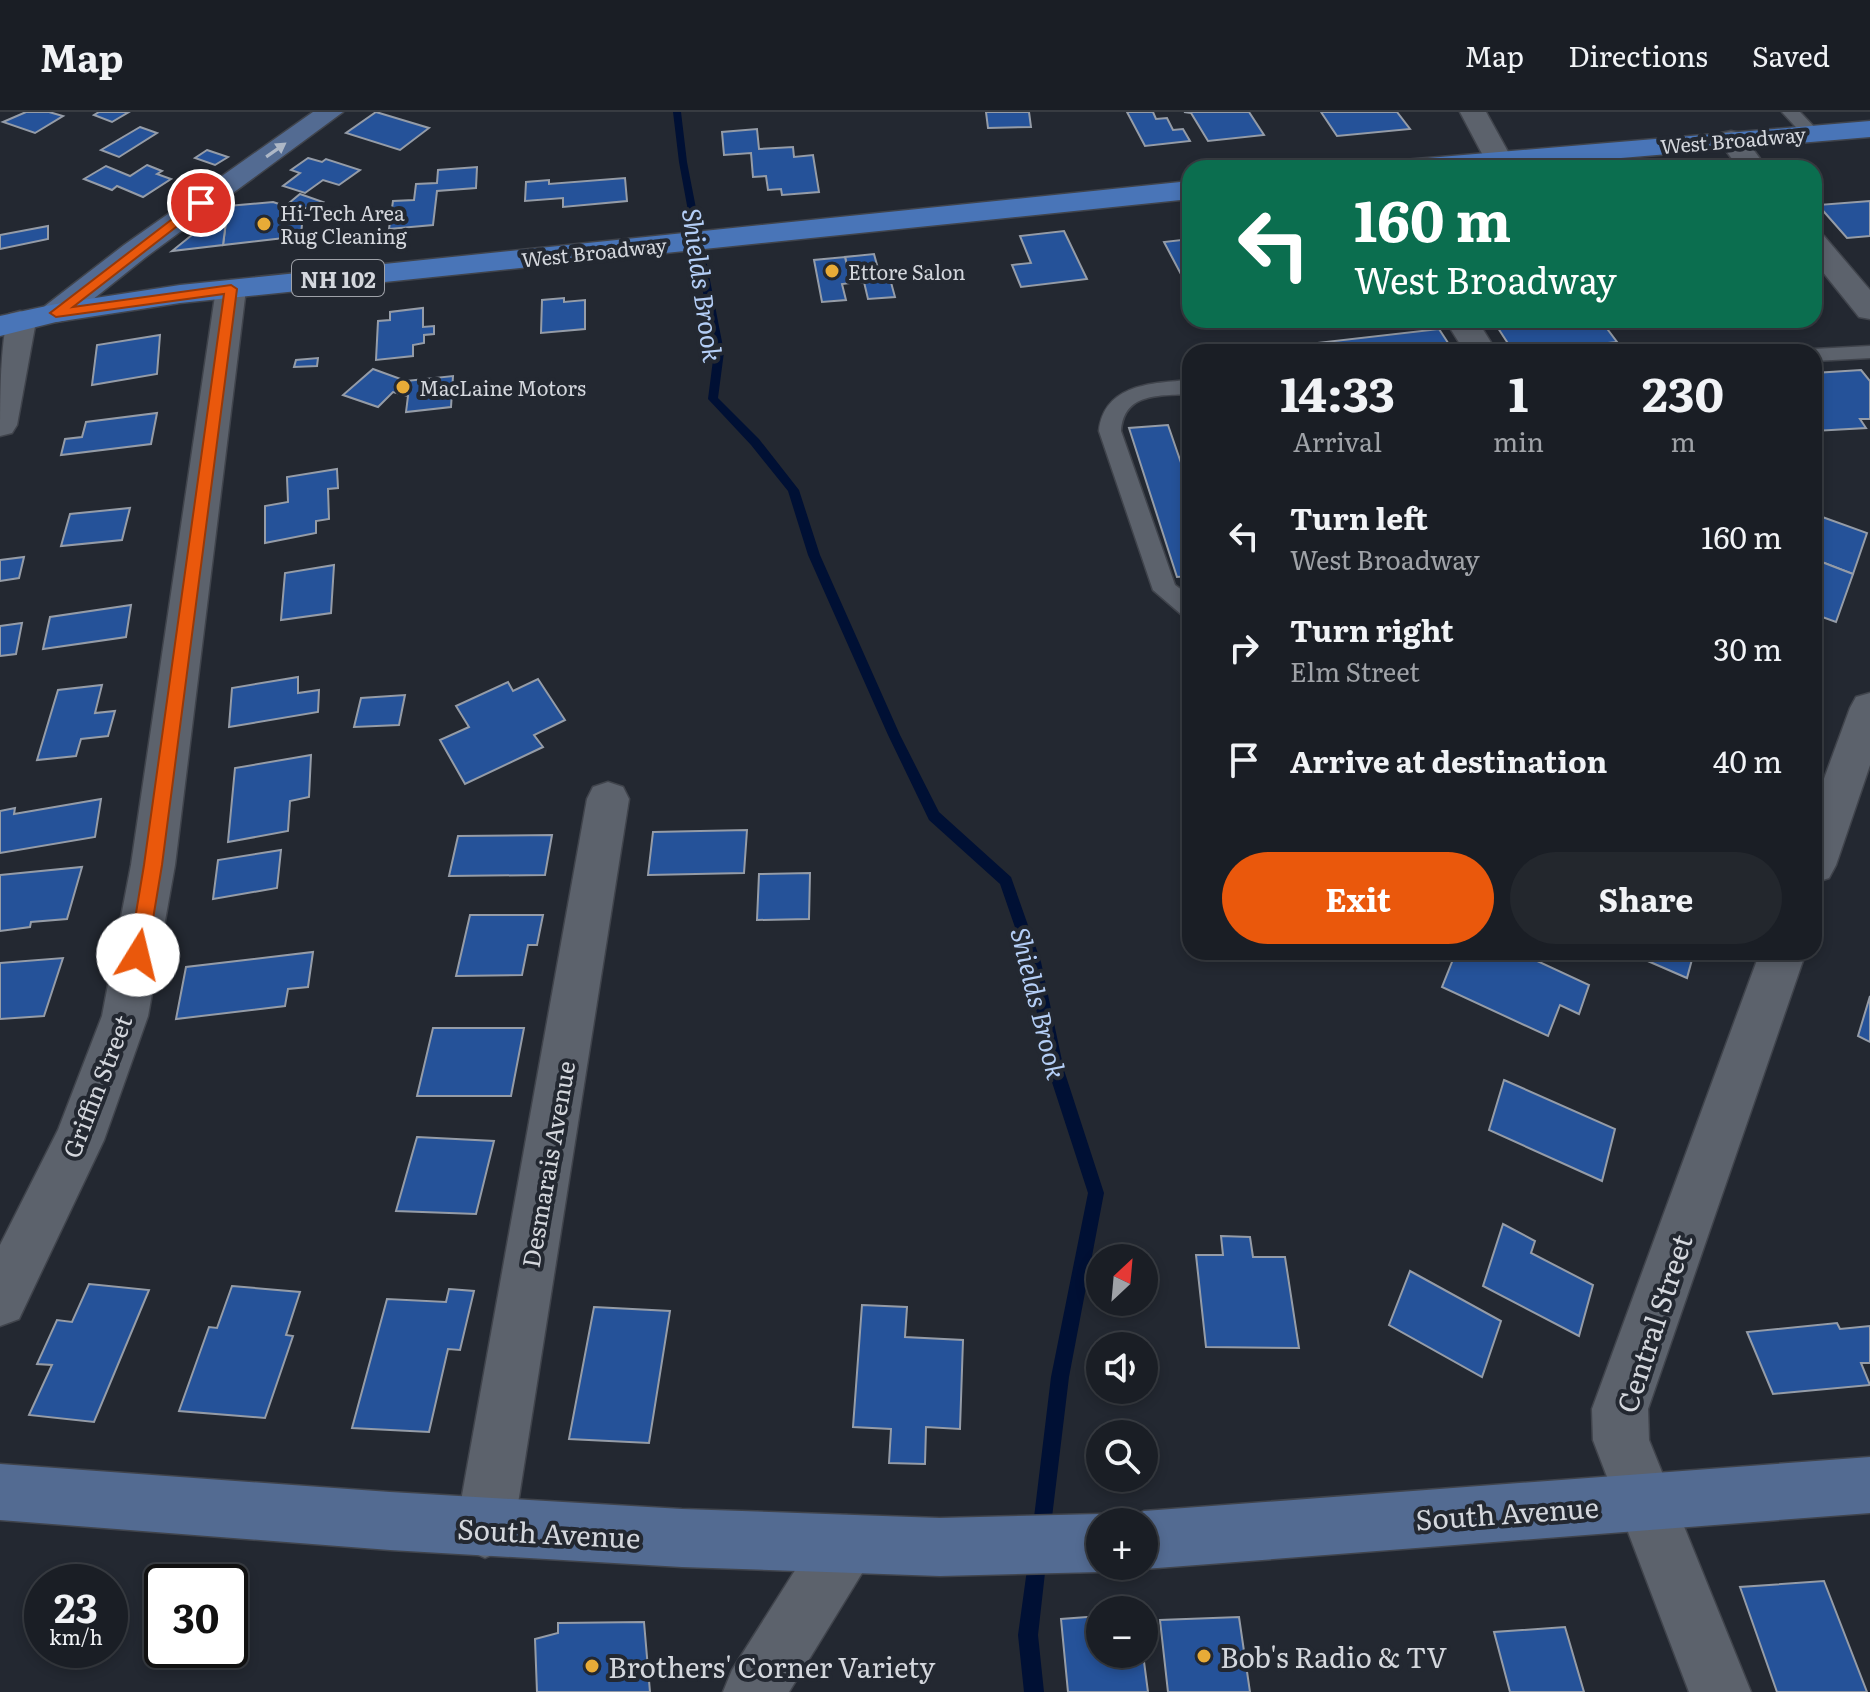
<!DOCTYPE html>
<meta charset="utf-8">
<style>
:root{--surface:#1a1e25;--page:#23272d;--text:#f1f3f6;--muted:#9fa2a7;--line:#383c42;--accent:#ea580c}
body{margin:0;font-family:Literata,serif;background:var(--page);color:var(--text);height:100vh;display:flex;flex-direction:column;font-size:30px;white-space:nowrap}
*{box-sizing:border-box;margin:0}
p{font-size:26px;color:var(--muted)}
.icon{flex:none;width:44px;height:44px;fill:none;stroke:currentColor;stroke-width:2;stroke-linecap:round;stroke-linejoin:round}
.map{position:relative;flex:1;overflow:hidden}
.sheet{position:absolute;left:1182px;top:232px;width:640px;height:616px;display:flex;flex-direction:column;background:var(--surface);border-radius:24px;box-shadow:0 4px 12px #0003,0 0 0 2px var(--line)}
.sheet>*{flex:none}
.hud{position:absolute;left:1182px;top:48px;width:640px;height:168px;border-radius:24px;box-shadow:0 4px 12px #0003,0 0 0 2px var(--line);background:#0b6e4f;color:#fff;overflow:hidden}
.needle{width:52px;rotate:26deg}
.tools{position:absolute;left:1086px;top:1132px;display:grid;gap:16px}
.tools a{display:grid;place-items:center;width:72px;height:72px;border-radius:50%;background:var(--surface);box-shadow:0 4px 12px #0003,0 0 0 2px var(--line);font-size:40px}
.speed{position:absolute;left:24px;top:1452px;display:flex;gap:16px;font-size:40px;font-weight:700;text-align:center}
.speed>*{display:grid;place-content:center;width:104px;height:104px;border-radius:50%;background:var(--surface);box-shadow:0 4px 12px #0003,0 0 0 2px var(--line);line-height:1}
.speed small{font-size:20px;font-weight:400}
.speed .limit{border:4px solid #111;border-radius:12px;background:#fff;color:#111}
.pin{position:absolute;display:grid;place-items:center;width:68px;height:68px;color:#fff;margin:-34px;border:4px solid #fff;border-radius:50%;box-shadow:0 2px 8px #0007}
.me{position:absolute;width:88px;margin:-44px;rotate:9deg;stroke-linejoin:round;filter:drop-shadow(0 0 6px #0008)}
.turn{display:flex;align-items:center;gap:28px;height:168px;padding:0 40px;font-size:36px}
.turn .icon{width:104px;height:104px;stroke-width:2.5}
.turn b{display:block;font-size:56px;line-height:68px}
.eta{display:flex;justify-content:space-evenly;align-items:center;height:136px;text-align:center}
.eta b{font-size:48px;font-weight:700;line-height:56px}
.cta{display:flex;gap:16px;margin-top:auto;padding:16px 40px}
.cta a{flex:1;height:92px;border-radius:48px;background:var(--accent);color:#fff;font-size:32px;font-weight:700;line-height:92px;text-align:center}
.cta a+a{background:var(--page);color:var(--text)}
ul{padding:0;list-style:none}
li{display:flex;align-items:center;gap:24px;height:112px;padding:0 40px}
li div{flex:1}
li b{display:block;font-size:30px}
li em{font-style:normal}
header{display:flex;align-items:center;gap:48px;box-sizing:border-box;height:112px;padding:0 40px;background:var(--surface);border-bottom:2px solid var(--line)}
header strong{font-size:38px}
nav{display:flex;gap:44px;margin-inline-start:auto;font-size:28px}
.map>svg:first-child{display:block}
.lines{fill:none;stroke-linecap:round;stroke-linejoin:round}
.stream{fill:#001034;fill-rule:evenodd}
.building{fill:#255299;stroke:#959ca7;stroke-width:2}
.lane-casing{stroke:#40444c;stroke-width:3}
.street-casing{stroke:#40444c;stroke-width:3}
.secondary-casing{stroke:#40444c;stroke-width:3}
.primary-casing{stroke:#40444c;stroke-width:3}
.lane{fill:#5c626c;fill-rule:evenodd}
.street{fill:#5c626c;fill-rule:evenodd}
.secondary{fill:#536b92;fill-rule:evenodd}
.primary{fill:#4975b8;fill-rule:evenodd}
.oneway{fill:#adb7c6}
.route{fill:#ea580c;stroke:#983908;stroke-width:2}
.poi-dot{fill:#e8ab37;stroke:#232831;stroke-width:3}
.labels{text-anchor:middle;dominant-baseline:central;stroke-width:8;stroke-linejoin:round;paint-order:stroke}
.far-street-label{font-size:20px;fill:#d4d7dd;stroke:#232831}
.far-poi-label{font-size:20px;fill:#d4d7dd;stroke:#232831;text-anchor:start}
.shield{fill:#232831;stroke:#9fa2a9;stroke-width:2}
.shield-label{font-size:22px;font-weight:bold;fill:#d4d7dd}
.street-label{font-size:24px;fill:#d4d7dd;stroke:#232831}
.water-label{font-size:26px;font-style:italic;fill:#b4cef6;stroke:#232831}
.near-street-label{font-size:28px;fill:#d4d7dd;stroke:#232831}
.near-poi-label{font-size:28px;fill:#d4d7dd;stroke:#232831;text-anchor:start}
</style>
<header>
<strong>Map</strong>
<nav><a>Map</a><a>Directions</a><a>Saved</a></nav>
</header>
<div class="map">
<svg width="1870" height="1580" viewBox="0 0 1870 1580">
<rect width="100%" height="100%" fill="#232831"/>
<g class="lines">
<g class="stream">
<path d="M673,0h8l6,50 37,190 -6,46 41,41 40,51 21,65 80,180 39,77 72,65 30,85 23,108 40,123 -35,184 -19,157 -2,7 -7,2 -7,-2 -2,-7 19,-157 37,-184 -40,-123 -21,-108 -27,-78 -71,-64 -41,-85 -80,-180 -20,-64 -37,-46 -43,-46 6,-47 -35,-190z"/>
<path d="M1038,1434l7,2 2,7 -9,80 6,57h-20l-6,-57 11,-80 2,-7z"/>
</g>
</g>
<g class="building">
<path d="M26,0h23l14,4 -28,17 -32,-11z"/>
<path d="M99,0h30l-17,10 -18,-7z"/>
<path d="M376,0l53,16 -29,22 -54,-17z"/>
<path d="M986,0h43l2,15 -43,1z"/>
<path d="M1127,0h26l3,7 11,-1 6,12 10,-1 7,12 -45,5z"/>
<path d="M1184,0h65l15,23 -56,6 -17,-28z"/>
<path d="M1321,0h76l13,17 -73,7z"/>
<path d="M140,15l17,6 -38,24 -18,-7z"/>
<path d="M757,17l2,20 34,-2 1,10 19,-2 6,37 -37,3 -1,-6 -13,1 -2,-14 -13,1 -2,-24 -27,2 -2,-23z"/>
<path d="M207,38l21,7 -13,8 -20,-7z"/>
<path d="M308,46l14,4 4,-3 34,11 -21,15 -16,-5 -18,13 -22,-7 17,-13 -9,-3z"/>
<path d="M147,53l15,6 -5,3 14,5 -28,18 -26,-11 -5,4 -28,-11 22,-13 24,10z"/>
<path d="M477,55l-1,21 -39,3 -4,34 -44,4 4,-28 21,-1 2,-16 21,-1 1,-13z"/>
<path d="M625,66l2,23 -64,6v-9l-38,3 1,-19 23,-2v4z"/>
<path d="M300,82l23,8 -11,8 -23,-7z"/>
<path d="M1870,89v35l-23,2 -29,-33z"/>
<path d="M273,90l30,10 -2,24 -78,9 5,-39z"/>
<path d="M228,94l-5,39 -51,6z"/>
<path d="M48,114v13l-48,10v-14z"/>
<path d="M1064,119l23,48 -66,8 -9,-22 19,-2 -11,-27z"/>
<path d="M1190,127v40l-6,1 -20,-38z"/>
<path d="M874,142l6,22 9,-1 6,22 -27,2 -4,-17 -13,1 -6,-26z"/>
<path d="M845,145l6,26 -9,1 4,16 -24,2 -8,-42z"/>
<path d="M564,186v4l21,-2v29l-44,4 1,-33z"/>
<path d="M423,196v19l11,-1v8l-10,1v8l-11,2v11l-37,4 2,-39 12,-1v-8z"/>
<path d="M1546,208h9l4,6 43,-4 15,20 -55,6 -3,-5 -48,5 -15,-23z"/>
<path d="M1439,217l15,23h-169l-3,-5z"/>
<path d="M160,223l-3,39 -65,11 5,-40z"/>
<path d="M318,246l-1,8 -23,1 2,-7z"/>
<path d="M373,257l33,12 47,-5 -2,31 -45,5 2,-16 -15,-4 -15,15 -35,-12z"/>
<path d="M1861,258l9,11v38h-10l6,9 -52,3v-58z"/>
<path d="M157,301l-6,31 -90,11 4,-16 17,-2 4,-15z"/>
<path d="M1168,313l22,64v87l-13,1 -48,-149z"/>
<path d="M337,357l1,19 -10,1 1,30 -13,2v12l-51,10v-37l23,-4 -1,-25z"/>
<path d="M130,396l-8,32 -61,6 9,-32z"/>
<path d="M1814,402l53,19 -14,41 -39,-15z"/>
<path d="M24,445l-5,21 -19,3v-21z"/>
<path d="M1814,447l39,15 -17,48 -22,-8z"/>
<path d="M334,453l-3,48 -50,7 4,-47z"/>
<path d="M131,493l-5,32 -83,12 7,-32z"/>
<path d="M22,511l-6,31 -16,2v-30z"/>
<path d="M298,565v16l21,-3 -1,22 -89,15 3,-39z"/>
<path d="M538,567l27,41 -31,15 9,12 -78,37 -25,-44 29,-13 -13,-21 52,-24 5,9z"/>
<path d="M102,573l-7,28 20,-2 -7,25 -27,3 -5,17 -39,4 21,-70z"/>
<path d="M405,583l-6,30 -45,2 7,-29z"/>
<path d="M311,643l-2,42 -19,4 -2,30 -60,11 7,-74z"/>
<path d="M101,687l-6,38 -95,16v-42l15,-3 -1,6z"/>
<path d="M747,718l-3,43 -96,2 5,-43z"/>
<path d="M552,723l-7,40 -96,1 9,-40z"/>
<path d="M281,738l-4,38 -64,11 5,-39z"/>
<path d="M82,755l-15,52 -36,3 -1,5 -30,4v-56z"/>
<path d="M810,761l-1,46 -52,1 2,-46z"/>
<path d="M470,803h73l-6,30h-9l-6,30 -66,1z"/>
<path d="M313,840l-5,35 -20,2 -3,17 -109,13 10,-52z"/>
<path d="M1456,840h29l14,6 3,-6h16l71,33 -10,29 -19,-9 -12,31 -106,-49z"/>
<path d="M1627,840h67l-7,26z"/>
<path d="M63,846l-19,58 -44,3v-56z"/>
<path d="M1870,884v46l-12,-6z"/>
<path d="M433,916h91l-13,68h-94z"/>
<path d="M1504,968l111,49 -13,52 -113,-51z"/>
<path d="M417,1025l77,4 -18,73 -80,-3z"/>
<path d="M1503,1112l32,17 -4,12 62,32 -14,51 -96,-50z"/>
<path d="M1221,1124l29,1 3,20h32l14,91 -93,-1 -10,-92h27z"/>
<path d="M1410,1159l91,50 -19,56 -93,-52z"/>
<path d="M89,1172l60,6 -55,132 -65,-7 23,-50 -15,-1 20,-44 15,2z"/>
<path d="M232,1174l68,6 -14,43 7,1 -28,82 -86,-7 30,-84 8,1z"/>
<path d="M449,1177l25,2 -14,59 -12,-1 -19,83 -77,-4 35,-129 59,3z"/>
<path d="M862,1193l45,2 -2,30 58,3 -3,89 -34,-2 -1,37 -36,-1 2,-34 -38,-2z"/>
<path d="M594,1195l76,4 -21,132 -80,-4z"/>
<path d="M1837,1211l3,6 30,-3v37h-9l9,22 -97,9 -26,-62z"/>
<path d="M1824,1469l43,111h-90l-37,-105z"/>
<path d="M1100,1504v38h43l5,38h-80l-7,-73z"/>
<path d="M1239,1505l11,75h-82l-8,-72z"/>
<path d="M644,1510l6,70h-113l-2,-53 23,-6v-10z"/>
<path d="M1565,1515l19,65h-74l-16,-60z"/>
</g>
<g class="lines">
<defs>
<g id="lane">
<path d="M1782,0h18l20,21 -3,4h-12z"/>
<path d="M1870,234v12l-56,3v-9h-8l8,-3z"/>
<path d="M1190,268v14c-31,2 -66,-2 -69,37l54,154 15,11v22l-8,-3 -29,-25 -54,-159c5,-47 53,-48 91,-51z"/>
</g>
<g id="street">
<path d="M1460,0h26l26,47 -4,6 -10,2 -10,-2z"/>
<path d="M1731,19l10,2 26,35h-28l-22,-29 4,-6z"/>
<path d="M1814,121l10,3 46,54v29l-11,-2 -45,-56z"/>
<path d="M231,168l11,3 4,6 -71,576 -27,151 -44,124 -85,179 -19,7v-81l58,-115 44,-114 29,-151 85,-576 4,-6z"/>
<path d="M20,199l11,3 5,7 -19,104 -5,8 -12,3c0,-31 0,-97 9,-122z"/>
<path d="M1445,208h32l20,32h-32z"/>
<path d="M1870,581v72l-34,100 -7,13 -15,5v-77l36,-98 6,-11z"/>
<path d="M608,670l15,5 6,12 -115,730 -9,20 -20,9 -20,-9 -9,-20 131,-730 6,-12z"/>
<path d="M1760,840h46l-158,457 1,31 102,252h-62l-96,-252 -1,-31z"/>
<path d="M846,1403l21,8 8,21 -8,21 -78,127h-66l9,-22 93,-147z"/>
</g>
<g id="secondary">
<path d="M313,0h30l-197,145 -79,63 -11,2 -11,-2 -5,-7 5,-7 79,-61z"/>
<path d="M1870,1345v56l-726,56 -7,-3h7v-44h-22l22,-11z"/>
<path d="M0,1352l390,28 292,17 258,9 160,-4 19,8h-19v44h15l-15,6 -160,4 -258,-9 -292,-17 -390,-30z"/>
</g>
<g id="primary">
<path d="M1870,9v16l-366,31h-114l4,-6 10,-2z"/>
<path d="M1190,69v18l-1010,104 -124,19 -56,14v-20l56,-12 124,-19z"/>
</g>
</defs>
<use href="#lane" class="lane-casing"/>
<use href="#street" class="street-casing"/>
<use href="#secondary" class="secondary-casing"/>
<use href="#primary" class="primary-casing"/>
<use href="#lane" class="lane"/>
<use href="#street" class="street"/>
<use href="#secondary" class="secondary"/>
<use href="#primary" class="primary"/>
</g>
<defs><path id="oneway-solid" d="M-6-.8H1V-3.2L6.5 0L1 3.2V.8H-6Z" transform="scale(2)"/></defs>
<use class="oneway" href="#oneway-solid" transform="translate(276 38) rotate(-35)"/>
<path class="route" d="M197,88l10,3 -134,104 158,-22 6,4 -75,576 -15,90 -2,6 -7,2 -7,-2 -2,-6 15,-90 80,-571 -168,23 -6,-4z"/>
<g class="poi-dot">
<circle cx="264" cy="112" r="8"/>
<circle cx="832" cy="159" r="8"/>
<circle cx="403" cy="275" r="8"/>
<circle cx="1204" cy="1544" r="8"/>
<circle cx="592" cy="1554" r="8"/>
</g>
<g class="labels">
<g class="far-street-label">
<text transform="translate(1733 27) rotate(-5)">West Broadway</text>
<text transform="translate(594 139) rotate(-6)">West Broadway</text>
</g>
<g class="far-poi-label">
<text x="280" y="100">Hi-Tech Area<tspan x="280" dy="23">Rug Cleaning</tspan></text>
<text x="848" y="159">Ettore Salon</text>
<text x="419" y="275">MacLaine Motors</text>
</g>
<rect class="shield" x="292" y="148" width="92" height="36" rx="6"/>
<g class="shield-label">
<text x="338" y="166">NH 102</text>
</g>
<g class="street-label">
<text transform="translate(96 974) rotate(-69)">Griffin Street</text>
<text transform="translate(547 1052) rotate(-80)">Desmarais Avenue</text>
</g>
<g class="water-label">
<text transform="translate(704 173) rotate(82)">Shields Brook</text>
<text transform="translate(1040 891) rotate(76)">Shields Brook</text>
</g>
<g class="near-street-label">
<text transform="translate(1653 1211) rotate(-72)">Central Street</text>
<text transform="translate(1507 1400) rotate(-4)">South Avenue</text>
<text transform="translate(549 1420) rotate(3)">South Avenue</text>
</g>
<g class="near-poi-label">
<text x="1220" y="1544">Bob's Radio &amp; TV</text>
<text x="608" y="1554">Brothers' Corner Variety</text>
</g>
</g>
</svg>
<div class="tools">
<a><svg class="needle" viewBox="-14 -14 28 28"><path d="M0-13l5 13h-10z" fill="#e53935"/><path d="M0 13l5-13h-10z" fill="#9fa2a7"/></svg></a>
<a><svg class="icon" aria-label="sound" viewBox="0 0 24 24"><path d="M4 9h4l5-4v14l-5-4H4zM17 9q2 3 0 6"/></svg></a>
<a><svg class="icon" aria-label="search" viewBox="0 0 24 24"><circle cx="10" cy="10" r="6"/><path d="M15 15l6 6"/></svg></a>
<a>+</a>
<a>−</a>
</div>
<div class="speed"><div>23<small>km/h</small></div><div class="limit">30</div></div>
<div class="pin" style="left:201px;top:91px;background:#d93025"><svg class="icon" aria-label="arrive" viewBox="0 0 24 24"><path d="M6 21V4h12l-3 4 3 4H6"/></svg></div>
<svg class="me" style="left:138px;top:843px" viewBox="-20 -20 40 40"><circle r="19" fill="#fff"/><path d="M0-13L10 11 0 6-10 11z" fill="#ea580c"/></svg>
<div class="hud">
<div class="turn"><svg class="icon" aria-label="left" viewBox="0 0 24 24"><path d="M17 20v-9H6M10 6l-5 5 5 5"/></svg><div><b>160 m</b>West Broadway</div></div>
</div>
<section class="sheet">
<div class="eta">
<div><b>14:33</b><p>Arrival</p></div>
<div><b>1</b><p>min</p></div>
<div><b>230</b><p>m</p></div>
</div>
<ul>
<li><svg class="icon" aria-label="left" viewBox="0 0 24 24"><path d="M17 20v-9H6M10 6l-5 5 5 5"/></svg><div><b>Turn left</b><p>West Broadway</p></div><em>160 m</em></li>
<li><svg class="icon" aria-label="right" viewBox="0 0 24 24"><path d="M7 20v-9h11M14 6l5 5-5 5"/></svg><div><b>Turn right</b><p>Elm Street</p></div><em>30 m</em></li>
<li><svg class="icon" aria-label="arrive" viewBox="0 0 24 24"><path d="M6 21V4h12l-3 4 3 4H6"/></svg><div><b>Arrive at destination</b></div><em>40 m</em></li>
</ul>
<div class="cta"><a>Exit</a><a>Share</a></div>
</section>
</div>
